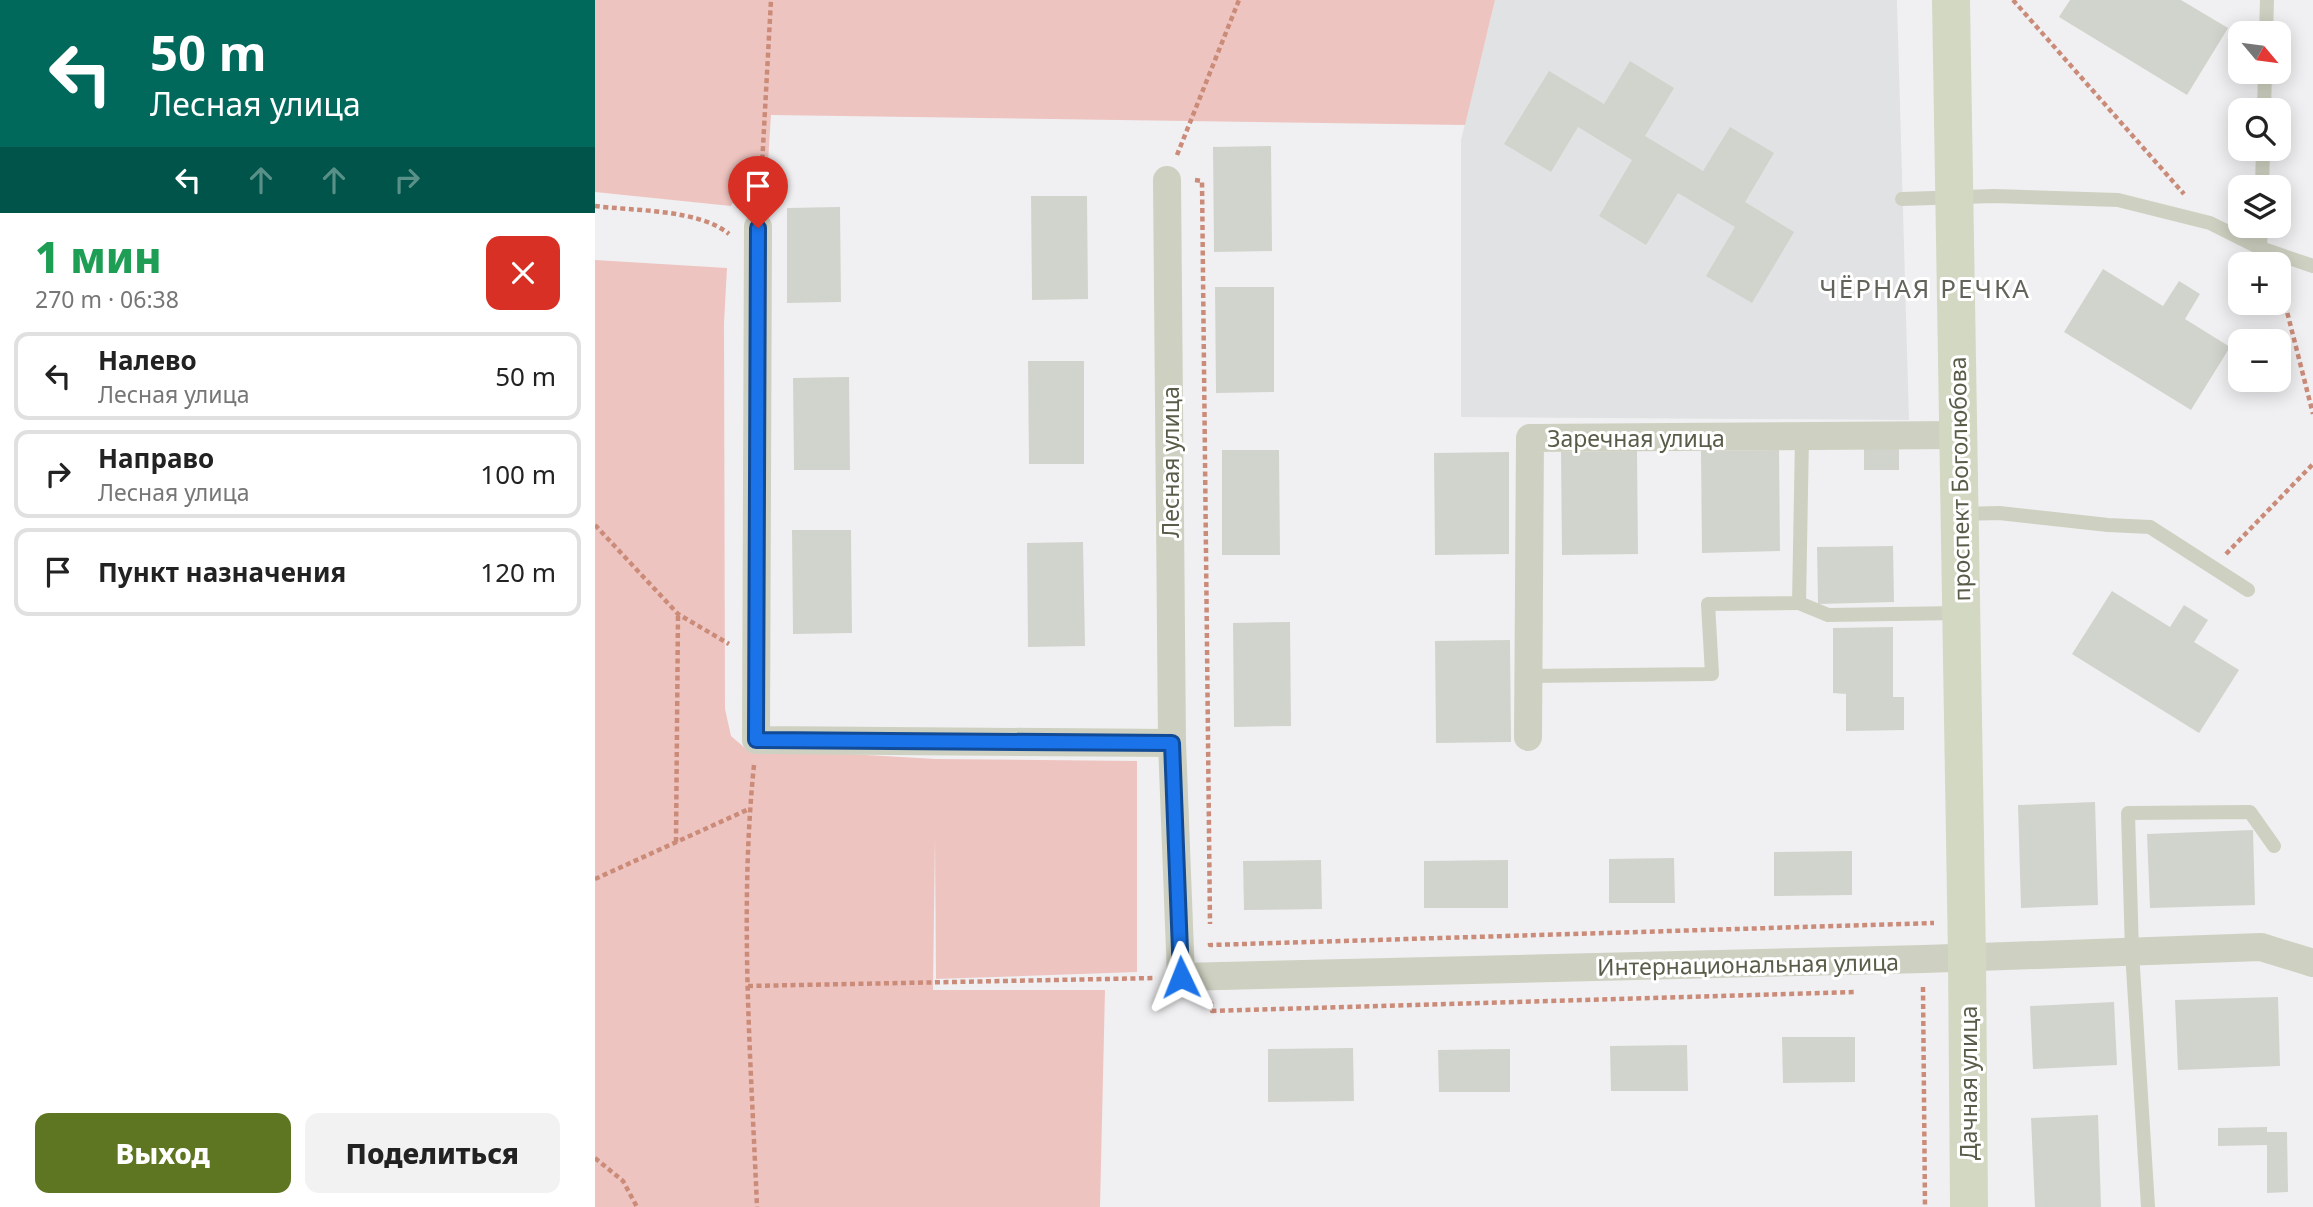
<!DOCTYPE html>
<html lang="ru">
<meta charset="utf-8">
<style>
:root{--surface:#fff;--page:#f2f2f2;--text:#222;--muted:#767676;--line:#e0e0e0;--accent:#5e7621}
body{margin:0;font-family:"Noto Sans",sans-serif;background:var(--page);color:var(--text);height:100vh;display:flex;flex-direction:column;font-size:26px;white-space:nowrap}
*{box-sizing:border-box;margin:0}
p{font-size:23px;color:var(--muted)}
.icon{flex:none;width:38px;height:38px;fill:none;stroke:currentColor;stroke-width:2;stroke-linecap:round;stroke-linejoin:round}
.map{position:relative;flex:1;overflow:hidden}
.drawer{display:flex;flex-direction:column;background:var(--surface);width:595px}
.drawer>*{flex:none}
.banner{background:#00695c;color:#fff;overflow:hidden}
.needle{width:46px;rotate:119deg}
.tools{position:absolute;left:1633px;top:21px;display:grid;gap:14px}
.tools a{display:grid;place-items:center;width:63px;height:63px;border-radius:14px;background:var(--surface);box-shadow:0 4px 18px #0003;font-size:35px}
.pin{position:absolute;display:grid;place-items:center;width:60px;height:60px;color:#fff;margin:-72px -30px;border-radius:50% 50% 50% 0;rotate:-45deg;box-shadow:0 0 7px #0007}
.pin .icon{rotate:45deg}
.me{position:absolute;width:77px;margin:-38px;rotate:358deg;stroke-linejoin:round;filter:drop-shadow(0 0 5px #0008)}
.turn{display:flex;align-items:center;gap:24px;height:147px;padding:0 35px;font-size:32px}
.turn .icon{width:91px;height:91px;stroke-width:2.5}
.turn b{display:block;font-size:49px;line-height:60px}
.lanes{display:flex;align-items:center;height:66px;padding:0 35px;background:#0003;justify-content:center;gap:35px;direction:ltr}
.lanes .off{opacity:.35}
.round{display:grid;place-items:center;flex:none;width:74px;height:74px;border-radius:14px;background:var(--page)}
.summary{display:flex;align-items:center;justify-content:space-between;height:119px;padding:0 35px}
h1{font-size:42px;font-weight:800;line-height:52px;color:#1e9e55}
.action{display:flex;gap:14px;margin-top:auto;padding:14px 35px}
.action a{flex:1;height:80px;border-radius:14px;background:var(--accent);color:#fff;font-size:28px;font-weight:800;line-height:80px;text-align:center}
.action a+a{background:var(--page);color:var(--text)}
ul{padding:0;list-style:none}
li{display:flex;align-items:center;gap:21px;height:88px;margin:0 14px 10px;padding:0 21px;border:4px solid var(--line);border-radius:14px}
li div{flex:1}
li b{display:block;font-size:26px}
li em{font-style:normal}
main{display:flex;flex:1;min-height:0}
.map>svg:first-child{display:block}
.education{fill:#e1e2e3}
.green{fill:#eec4c0}
.building{fill:#d1d4cc}
.lines{fill:none;stroke-linecap:round;stroke-linejoin:round}
.path{stroke:#cb8b79;stroke-width:4.5;stroke-dasharray:5 3.5;stroke-linecap:butt}
.service{stroke:#ced1c1;stroke-width:14}
.minor{stroke:#ced1c1;stroke-width:28}
.secondary{stroke:#d3d8c3;stroke-width:38}
.route-casing{stroke:#114b97;stroke-width:18}
.route{stroke:#1a73e8;stroke-width:12}
.labels{text-anchor:middle;dominant-baseline:central;stroke-width:6;stroke-linejoin:round;paint-order:stroke}
.street-label{font-size:23px;fill:#595c48;stroke:#fff}
.quarter-label{font-size:26px;letter-spacing:2px;fill:#62645c;stroke:#fff}
</style>
<main>
<section class="drawer">
<div class="banner">
<div class="turn"><svg class="icon" aria-label="left" viewBox="0 0 24 24"><path d="M17 20v-9H6M10 6l-5 5 5 5"/></svg><div><b>50 m</b>Лесная улица</div></div>
<div class="lanes"><svg class="icon" aria-label="left" viewBox="0 0 24 24"><path d="M17 20v-9H6M10 6l-5 5 5 5"/></svg><svg class="icon off" aria-label="ahead" viewBox="0 0 24 24"><path d="M12 20V5M6 11l6-6 6 6"/></svg><svg class="icon off" aria-label="ahead" viewBox="0 0 24 24"><path d="M12 20V5M6 11l6-6 6 6"/></svg><svg class="icon off" aria-label="right" viewBox="0 0 24 24"><path d="M7 20v-9h11M14 6l5 5-5 5"/></svg></div>
</div>
<div class="summary"><div><h1>1 мин</h1><p>270 m · 06:38</p></div><a class="round" style="background:#d93025;color:#fff"><svg class="icon" aria-label="close" viewBox="0 0 24 24"><path d="M6 6l12 12M18 6L6 18"/></svg></a></div>
<ul>
<li><svg class="icon" aria-label="left" viewBox="0 0 24 24"><path d="M17 20v-9H6M10 6l-5 5 5 5"/></svg><div><b>Налево</b><p>Лесная улица</p></div><em>50 m</em></li>
<li><svg class="icon" aria-label="right" viewBox="0 0 24 24"><path d="M7 20v-9h11M14 6l5 5-5 5"/></svg><div><b>Направо</b><p>Лесная улица</p></div><em>100 m</em></li>
<li><svg class="icon" aria-label="arrive" viewBox="0 0 24 24"><path d="M6 21V4h12l-3 4 3 4H6"/></svg><div><b>Пункт назначения</b></div><em>120 m</em></li>
</ul>
<div class="action"><a>Выход</a><a>Поделиться</a></div>
</section>
<div class="map">
<svg width="1718" height="1207" viewBox="0 0 1718 1207">
<rect width="100%" height="100%" fill="#f0f0f2"/>
<path class="education" d="M900,0h402l12,420 -448,-3v-277z"/>
<g class="green">
<path d="M0,0h900l-30,125 -694,-10 -4,63h-21l-15,28 -136,-14z"/>
<path d="M0,260l132,8 -3,55 1,386 6,27 14,12 191,11 201,2v211l-201,7 -1,-142 -2,153h172l-5,217h-505z"/>
</g>
<g class="building">
<path d="M1475,0h111l47,28 -41,67 -128,-78z"/>
<path d="M1035,61l44,27 -29,48 58,35 27,-44 44,26 -29,49 49,30 -42,71 -46,-27 29,-49 -57,-34 -32,52 -47,-29 33,-56 -54,-33 -27,45 -47,-28 45,-73 55,33z"/>
<path d="M676,146l1,105 -58,1 -1,-105z"/>
<path d="M436,196h56l1,103 -56,1z"/>
<path d="M245,207l1,95 -54,1v-95z"/>
<path d="M1508,269l60,37 16,-25 21,13 -15,25 45,28 -39,63 -127,-78z"/>
<path d="M620,287h59v105l-58,1z"/>
<path d="M433,361h56v103h-55z"/>
<path d="M254,377l1,93h-56l-1,-92z"/>
<path d="M1269,445l35,1v24h-35z"/>
<path d="M627,450h57l1,105h-58z"/>
<path d="M1184,450l1,101 -78,2 -1,-102z"/>
<path d="M1042,451l1,103 -76,1 -1,-103z"/>
<path d="M914,452v102l-74,1 -1,-102z"/>
<path d="M197,530h59l1,103 -59,1z"/>
<path d="M488,542l2,104 -57,1 -1,-104z"/>
<path d="M1298,546l1,56 -76,2 -1,-57z"/>
<path d="M1517,591l58,36 14,-22 24,15 -14,22 45,28 -40,63 -127,-79z"/>
<path d="M695,622l1,104 -57,1 -1,-104z"/>
<path d="M1298,627v70h11v33l-58,1v-37l-13,-1v-65z"/>
<path d="M915,640l1,102 -75,1 -1,-102z"/>
<path d="M1500,802l3,103 -77,3 -3,-103z"/>
<path d="M1658,830l2,75 -105,3 -3,-74z"/>
<path d="M1257,851v44l-78,1v-44z"/>
<path d="M1079,858l1,45h-66v-44z"/>
<path d="M726,860l1,49 -78,1 -1,-49z"/>
<path d="M913,860v48h-84v-47z"/>
<path d="M1683,997l2,69 -102,4 -3,-70z"/>
<path d="M1519,1002l3,63 -84,4 -3,-63z"/>
<path d="M1187,1037h73v45l-72,1z"/>
<path d="M1092,1045l1,46h-77l-1,-45z"/>
<path d="M758,1048l1,53 -86,1v-53z"/>
<path d="M915,1049v43h-71l-1,-42z"/>
<path d="M1503,1115l3,92h-66l-4,-89z"/>
<path d="M1672,1127v5h20l1,60 -21,1v-48l-49,1v-18z"/>
</g>
<g class="lines">
<g class="path">
<path d="M1418,0l171,194"/>
<path d="M582,155l62,-155"/>
<path d="M600,180l7,1 8,743"/>
<path d="M165,202l11,-202"/>
<path d="M0,206c39,5 104,3 134,28"/>
<path d="M1684,280l34,134"/>
<path d="M0,525l83,89 51,30"/>
<path d="M1631,554l87,-90"/>
<path d="M159,765c-15,146 -3,296 3,442"/>
<path d="M81,842l2,-228"/>
<path d="M0,879l154,-70"/>
<path d="M615,943v2l724,-22"/>
<path d="M153,986l408,-8"/>
<path d="M1328,987l2,220"/>
<path d="M616,1002l1,9 644,-19"/>
<path d="M0,1158l28,23 14,26"/>
</g>
<g class="service">
<path d="M1671,33l1,-33"/>
<path d="M1669,110l1,-38"/>
<path d="M1667,187l1,-38"/>
<path d="M1307,199l92,-3 124,4 92,23 50,25 53,18"/>
<path d="M1665,248l1,-22"/>
<path d="M1366,514l38,-1 109,12 42,2 98,63"/>
<path d="M1204,603l29,12 132,-2"/>
<path d="M933,676l184,-2 -4,-70 91,-1 3,-166"/>
<path d="M1553,1207l-16,-255 -4,-139 122,-1 24,34"/>
</g>
<g class="minor">
<path d="M572,180l5,563 9,234 743,-18 337,-12 52,16"/>
<path d="M163,227l-2,513 416,3"/>
<path d="M933,737l2,-299 428,-3"/>
</g>
<path class="secondary" d="M1356,0l16,958 2,249"/>
</g>
<g class="lines">
<defs>
<path id="route" d="M163,228l-2,512 416,3 9,234"/>
</defs>
<use href="#route" class="route-casing"/>
<use href="#route" class="route"/>
</g>
<g class="labels">
<g class="street-label">
<text x="1041" y="438">Заречная улица</text>
<text transform="translate(575 462) rotate(-90)">Лесная улица</text>
<text transform="translate(1364 479) rotate(-91)">проспект Боголюбова</text>
<text transform="translate(1153 964) rotate(-1)">Интернациональная улица</text>
<text transform="translate(1373 1083) rotate(-90)">Дачная улица</text>
</g>
<g class="quarter-label">
<text x="1330" y="288">ЧЁРНАЯ РЕЧКА</text>
</g>
</g>
</svg>
<div class="tools">
<a><svg class="needle" viewBox="-14 -14 28 28"><path d="M0-13l5 13h-10z" fill="#e53935"/><path d="M0 13l5-13h-10z" fill="#767676"/></svg></a>
<a><svg class="icon" aria-label="search" viewBox="0 0 24 24"><circle cx="10" cy="10" r="6"/><path d="M15 15l6 6"/></svg></a>
<a><svg class="icon" aria-label="layers" viewBox="0 0 24 24"><path d="M12 4l9 5-9 5-9-5zM3 14l9 5 9-5"/></svg></a>
<a>+</a>
<a>−</a>
</div>
<div class="pin" style="left:163px;top:228px;background:#d93025"><svg class="icon" aria-label="arrive" viewBox="0 0 24 24"><path d="M6 21V4h12l-3 4 3 4H6"/></svg></div>
<svg class="me" style="left:586px;top:977px" viewBox="-20 -20 40 40"><path d="M0-17L14 15 0 8-14 15z" fill="#1a73e8" stroke="#fff" stroke-width="4"/></svg>
</div>
</main>
